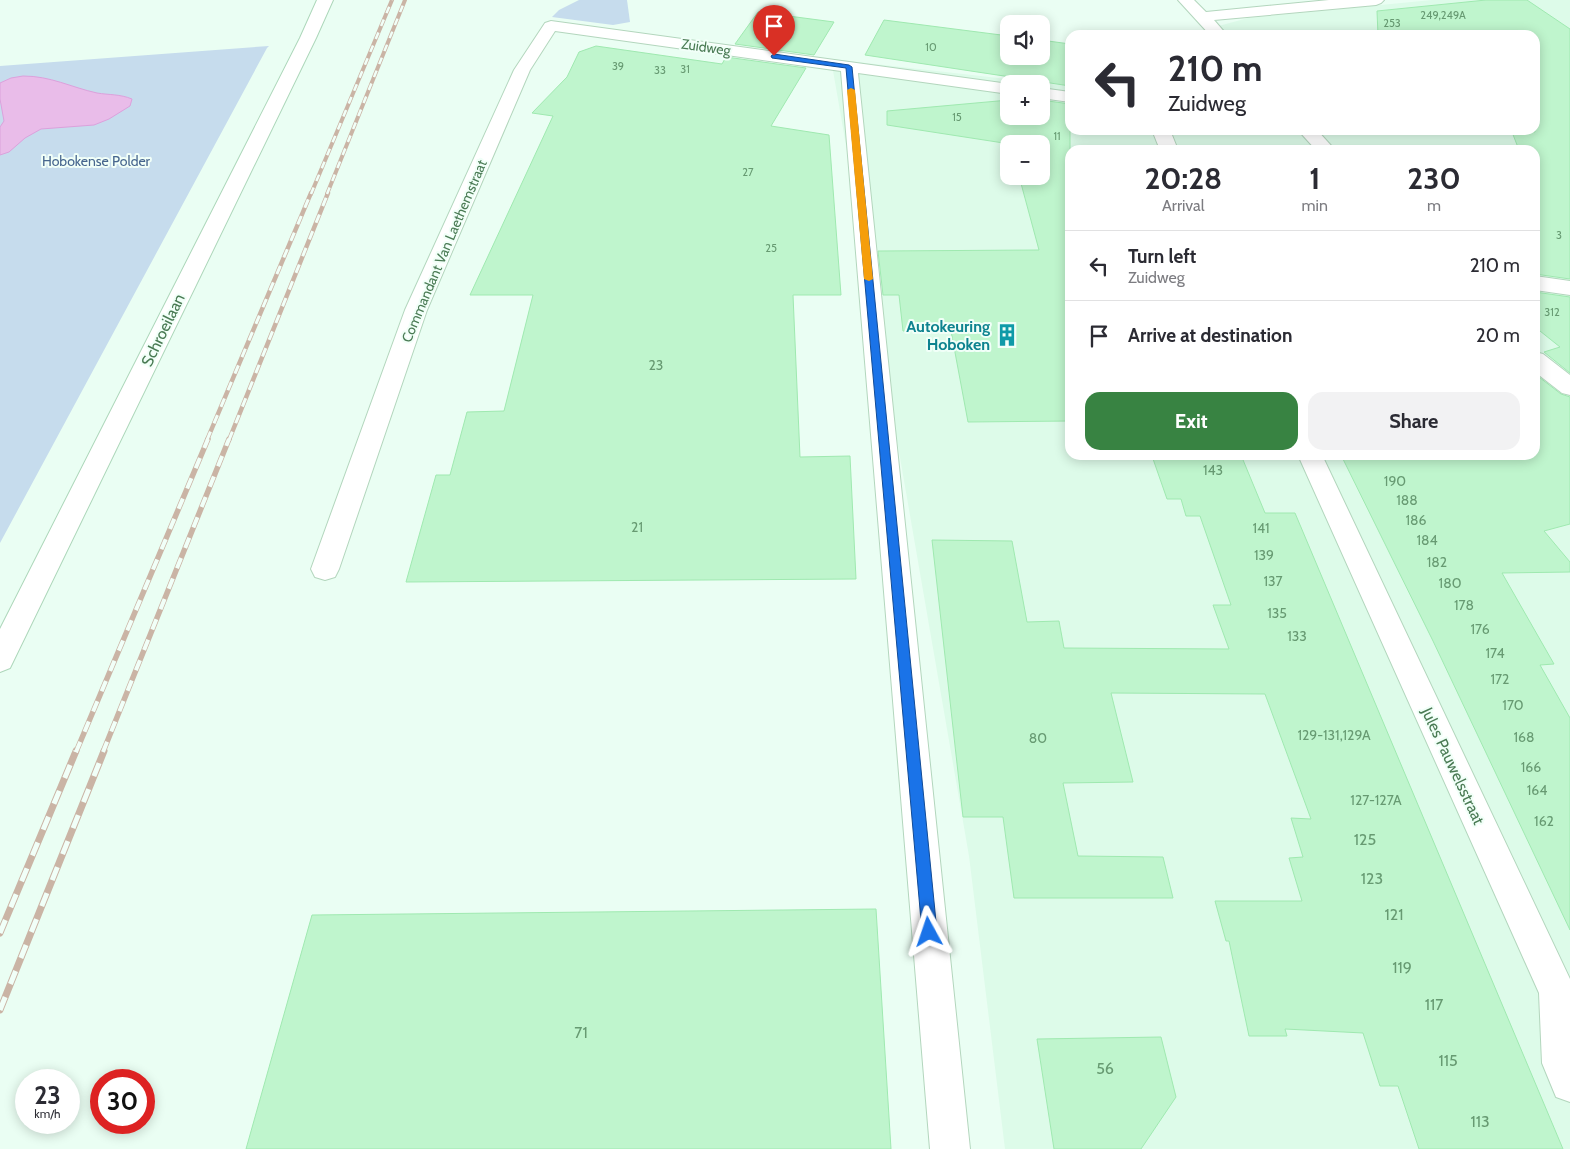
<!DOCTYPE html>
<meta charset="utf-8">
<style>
:root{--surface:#fff;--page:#f2f2f3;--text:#2b2b33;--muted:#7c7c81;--line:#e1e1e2;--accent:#388342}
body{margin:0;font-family:Cabin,sans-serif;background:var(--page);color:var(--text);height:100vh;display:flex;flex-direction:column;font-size:19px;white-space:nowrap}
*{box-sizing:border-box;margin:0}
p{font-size:16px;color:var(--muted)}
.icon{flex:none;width:28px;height:28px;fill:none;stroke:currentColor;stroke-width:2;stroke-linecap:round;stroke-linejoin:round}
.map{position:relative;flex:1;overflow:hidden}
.details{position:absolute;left:1065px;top:145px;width:475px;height:315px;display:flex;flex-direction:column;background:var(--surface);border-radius:15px;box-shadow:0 2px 12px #0003}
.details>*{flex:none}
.hud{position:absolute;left:1065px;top:30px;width:475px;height:105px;border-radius:15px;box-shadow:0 2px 12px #0003;background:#fff;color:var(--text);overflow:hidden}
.tools{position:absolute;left:1000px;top:15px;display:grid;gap:10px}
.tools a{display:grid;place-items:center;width:50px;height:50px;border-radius:10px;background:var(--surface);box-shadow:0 2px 12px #0003;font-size:25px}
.speed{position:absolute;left:15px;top:1069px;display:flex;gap:10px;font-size:25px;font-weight:700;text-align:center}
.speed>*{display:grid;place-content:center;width:65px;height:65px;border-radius:50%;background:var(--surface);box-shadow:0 2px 12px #0003;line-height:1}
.speed small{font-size:12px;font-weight:400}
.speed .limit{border:8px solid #d22;background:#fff;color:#111}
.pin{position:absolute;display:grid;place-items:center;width:42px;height:42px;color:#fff;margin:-51px -21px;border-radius:50% 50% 50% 0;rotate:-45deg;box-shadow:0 0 5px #0007}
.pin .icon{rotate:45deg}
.me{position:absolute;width:55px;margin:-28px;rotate:355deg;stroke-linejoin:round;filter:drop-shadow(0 0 4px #0008)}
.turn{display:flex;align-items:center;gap:18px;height:105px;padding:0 20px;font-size:22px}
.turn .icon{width:65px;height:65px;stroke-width:2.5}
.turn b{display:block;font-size:35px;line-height:42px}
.eta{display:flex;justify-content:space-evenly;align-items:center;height:85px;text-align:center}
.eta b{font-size:30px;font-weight:700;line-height:35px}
.button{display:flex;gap:10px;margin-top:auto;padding:10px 20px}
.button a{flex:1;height:58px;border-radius:15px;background:var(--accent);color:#fff;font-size:20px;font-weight:700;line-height:58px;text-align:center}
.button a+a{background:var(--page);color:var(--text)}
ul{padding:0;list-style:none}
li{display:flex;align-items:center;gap:15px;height:70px;padding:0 20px;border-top:1px solid var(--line)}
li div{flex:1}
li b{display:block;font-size:19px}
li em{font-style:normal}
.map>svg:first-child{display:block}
.residential{fill:#ddfbe9;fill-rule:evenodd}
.green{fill:#c6dced}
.water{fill:#e9bce9;stroke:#dca1dc}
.building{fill:#bff5cd;stroke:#9fe9b0}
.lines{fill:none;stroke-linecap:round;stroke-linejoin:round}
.street-casing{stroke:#b3d6bd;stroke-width:2}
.secondary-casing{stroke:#add7ba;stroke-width:2}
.street{fill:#fff;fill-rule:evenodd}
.secondary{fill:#fff;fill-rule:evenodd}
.rail-far3-casing{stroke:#cab4a5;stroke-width:4}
.rail-far2-casing{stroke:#cab4a5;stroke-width:4.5}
.rail-far1-casing{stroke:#cab4a5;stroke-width:5.5}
.rail-casing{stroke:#cab4a5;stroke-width:7}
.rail-far3{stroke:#f1fff8;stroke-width:2.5;stroke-dasharray:7;stroke-linecap:butt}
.rail-far2{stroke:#f1fff8;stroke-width:3;stroke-dasharray:9;stroke-linecap:butt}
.rail-far1{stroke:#f1fff8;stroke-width:4;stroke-dasharray:11;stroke-linecap:butt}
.rail{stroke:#f1fff8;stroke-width:5;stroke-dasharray:14;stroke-linecap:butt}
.route{fill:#1a73e8;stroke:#114b97}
.slow{fill:#f59e0b}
.labels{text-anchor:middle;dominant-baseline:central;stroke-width:4;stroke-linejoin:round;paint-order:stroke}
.far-number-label{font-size:11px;fill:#679a72}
.far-street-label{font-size:14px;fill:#4a7b54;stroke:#f1fff8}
.far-park-label{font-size:14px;fill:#46668e;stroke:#f1fff8}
.number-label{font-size:14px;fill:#679a72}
.culture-label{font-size:16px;font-weight:bold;fill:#0d838f;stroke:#f1fff8;text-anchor:end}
.street-label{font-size:16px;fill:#4a7b54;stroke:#f1fff8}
.near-number-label{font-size:16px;fill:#679a72}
</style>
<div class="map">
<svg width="1570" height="1149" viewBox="0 0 1570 1149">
<rect width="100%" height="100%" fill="#eafef3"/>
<path class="residential" d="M1432,0h138v1149h-565l-36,-293 -138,-797 239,27v44h465v-95h-341l-1,-2 55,-15zM1009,84h32v32h-32zM1009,144h32v32h-32zM1070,150h465v305h-465z"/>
<g class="green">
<path d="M579,0h48l3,22 -17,3 -61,-8 7,-7z"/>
<path d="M269,46l-2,2 -267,495v-477z"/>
</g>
<path class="water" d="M23,76c28,0 47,11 74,17 12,2 23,1 35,6l-2,7 -21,13 -15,6 -53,4 -16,9 -16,14 -9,3v-28l4,-6 -4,-22v-16l11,-5z"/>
<g class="building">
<path d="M1486,0h41l43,29v250l-35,-5v-124h-16l-7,-18h23v-97h-157l-1,-24z"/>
<path d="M758,12l76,10 -20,33 -79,-11z"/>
<path d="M884,20l125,16v20h32v-16l29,4v42l-205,-31z"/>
<path d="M596,46l126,18 4,-7 80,11 -35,58 58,9 12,160h-48l7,162 50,-1 6,123 -450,3 30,-107h14l17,-63 37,-1 29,-116h-63l83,-179 -21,-3 35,-36 12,-25z"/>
<path d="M1009,100v16h32v-16l29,4v317l-102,1 -17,-91h-48l-4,-36h-16l-5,-44 161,-1 -20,-74h22v-32h-31l-123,-19v-14z"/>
<path d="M1535,292l35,5v76l-26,-21 16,-5 -25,-20z"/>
<path d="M1535,374l26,20 9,3v127l-26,7 26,31v10l-68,1 52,91 -14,1 30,53v212l-137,-289 -92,-186h194z"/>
<path d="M1186,455h55l24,58h30l268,636h-144l-21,-63h-18l-17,-53 -78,-4 2,7h-38l-20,-95h-3l-11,-40h87l-13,-43 14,-1 -12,-39 20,1 -46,-125 -154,-1 22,89 -70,1 15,73 85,1 10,41h-159l-11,-81h-40l-31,-277 80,1 15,81 32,-1 5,27 165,1 -16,-44h18l-31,-89h-14l-5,-17h-14l-15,-43 35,1z"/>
<path d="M876,909l15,240h-645l66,-234z"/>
<path d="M1161,1037l15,60 -35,52h-87l-17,-110z"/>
</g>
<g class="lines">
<defs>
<g id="street">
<path d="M1178,0h16l12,12 123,-12h55l-3,3 -5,2 -162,15 13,15h-17z"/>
<path d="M551,21l458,63v10l-151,-21 112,1076h-40l-89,-1078 -286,-40 -25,39 -103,240 -88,259 -4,8 -10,3 -10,-3 -4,-8 94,-259 109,-240 31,-47z"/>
<path d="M1041,88l29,4v10l-29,-4z"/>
<path d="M1152,130h18l8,20h-18z"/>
<path d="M1298,130h19l18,20h-19z"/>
<path d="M1535,276l35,5v14l-35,-5z"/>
<path d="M1535,352l8,2 27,21v20l-8,-2 -27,-21z"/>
<path d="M1298,455h24l248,524v123l-14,-5 -14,-34 -3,-70z"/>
</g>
<path id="secondary" d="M317,0h16l-17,38 -306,630 -10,4v-43l300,-591z"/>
</defs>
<use href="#street" class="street-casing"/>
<use href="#secondary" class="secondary-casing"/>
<use href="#street" class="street"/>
<use href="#secondary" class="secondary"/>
<defs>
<g id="rail-far3">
<path d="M311,194l81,-194"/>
<path d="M327,194l78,-194"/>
</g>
<g id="rail-far2">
<path d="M207,440l104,-247"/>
<path d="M229,440l99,-247"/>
</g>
<g id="rail-far1">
<path d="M76,752l132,-313"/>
<path d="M103,752l126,-313"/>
</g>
<g id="rail">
<path d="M0,933l76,-182"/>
<path d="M0,1010l104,-259"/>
</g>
</defs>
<use href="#rail-far3" class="rail-far3-casing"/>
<use href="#rail-far2" class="rail-far2-casing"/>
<use href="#rail-far1" class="rail-far1-casing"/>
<use href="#rail" class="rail-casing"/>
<use href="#rail-far3" class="rail-far3"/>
<use href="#rail-far2" class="rail-far2"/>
<use href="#rail-far1" class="rail-far1"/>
<use href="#rail" class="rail"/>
</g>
<path class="route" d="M774,54l75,11 3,2 85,865 -2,6 -6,2 -5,-2 -2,-6 -76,-864 -74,-10 -1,-2z"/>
<path class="slow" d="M851,88l4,2 18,189 -4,2 -5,-2 -17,-189z"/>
<defs>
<symbol id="building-bare" viewBox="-9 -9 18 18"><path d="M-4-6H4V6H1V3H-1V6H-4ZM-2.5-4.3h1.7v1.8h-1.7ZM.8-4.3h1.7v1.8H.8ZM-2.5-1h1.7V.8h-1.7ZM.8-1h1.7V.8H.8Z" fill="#0f9aa8" stroke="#f1fff8" stroke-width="2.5" paint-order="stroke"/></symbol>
</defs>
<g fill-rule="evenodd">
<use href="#building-bare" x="991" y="319" width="32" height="32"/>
</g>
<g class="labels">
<g class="far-number-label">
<text x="1443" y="15">249,249A</text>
<text x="1392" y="23">253</text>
<text x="931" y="47">10</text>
<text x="618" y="66">39</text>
<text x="685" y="69">31</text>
<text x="660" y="70">33</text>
<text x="957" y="117">15</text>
<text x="1057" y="136">11</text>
<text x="748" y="172">27</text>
<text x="1559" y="235">3</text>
<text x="771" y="248">25</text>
<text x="1552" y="312">312</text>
</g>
<g class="far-street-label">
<text transform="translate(706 47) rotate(8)">Zuidweg</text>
<text transform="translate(444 251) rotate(-67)">Commandant Van Laethemstraat</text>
</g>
<g class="far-park-label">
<text x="96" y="161">Hobokense Polder</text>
</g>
<g class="number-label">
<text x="656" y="365">23</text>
<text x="1213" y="470">143</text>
<text x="1395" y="481">190</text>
<text x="1407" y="500">188</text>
<text x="1416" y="520">186</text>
<text x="637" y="527">21</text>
<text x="1261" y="528">141</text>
<text x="1427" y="540">184</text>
<text x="1264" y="555">139</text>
<text x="1437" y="562">182</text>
<text x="1273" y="581">137</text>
<text x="1450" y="583">180</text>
<text x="1464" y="605">178</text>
<text x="1277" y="613">135</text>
<text x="1480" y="629">176</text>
<text x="1297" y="636">133</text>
<text x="1495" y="653">174</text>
<text x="1500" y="679">172</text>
<text x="1513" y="705">170</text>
<text x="1334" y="735">129-131,129A</text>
<text x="1524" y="737">168</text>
<text x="1038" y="738">80</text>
<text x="1531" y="767">166</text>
<text x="1537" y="790">164</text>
<text x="1376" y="800">127-127A</text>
<text x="1544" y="821">162</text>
</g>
<g class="culture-label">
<text x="990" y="326">Autokeuring<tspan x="990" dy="18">Hoboken</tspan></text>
</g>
<g class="street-label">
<text transform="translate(163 330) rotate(-64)">Schroeilaan</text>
<text transform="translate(1453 766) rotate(65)">Jules Pauwelsstraat</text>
</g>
<g class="near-number-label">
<text x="1365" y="839">125</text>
<text x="1372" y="878">123</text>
<text x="1394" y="914">121</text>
<text x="1402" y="967">119</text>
<text x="1434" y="1004">117</text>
<text x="581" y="1032">71</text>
<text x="1448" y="1060">115</text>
<text x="1105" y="1068">56</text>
<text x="1480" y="1121">113</text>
</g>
</g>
</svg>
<div class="tools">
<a><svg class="icon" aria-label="sound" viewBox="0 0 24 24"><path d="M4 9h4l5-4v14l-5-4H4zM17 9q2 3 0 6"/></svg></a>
<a>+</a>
<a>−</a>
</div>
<div class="speed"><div>23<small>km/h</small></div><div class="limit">30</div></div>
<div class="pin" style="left:774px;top:56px;background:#d93025"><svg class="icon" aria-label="arrive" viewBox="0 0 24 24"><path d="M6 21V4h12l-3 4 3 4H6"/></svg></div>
<svg class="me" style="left:929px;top:932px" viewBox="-20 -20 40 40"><path d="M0-17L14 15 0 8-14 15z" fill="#1a73e8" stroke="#fff" stroke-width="4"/></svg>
<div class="hud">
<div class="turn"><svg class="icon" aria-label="left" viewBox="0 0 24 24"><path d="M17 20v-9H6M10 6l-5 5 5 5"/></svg><div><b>210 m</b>Zuidweg</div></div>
</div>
<section class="details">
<div class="eta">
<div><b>20:28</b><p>Arrival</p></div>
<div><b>1</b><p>min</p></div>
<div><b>230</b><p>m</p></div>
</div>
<ul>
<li><svg class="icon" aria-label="left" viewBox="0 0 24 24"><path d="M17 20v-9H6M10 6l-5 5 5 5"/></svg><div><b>Turn left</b><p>Zuidweg</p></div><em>210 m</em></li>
<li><svg class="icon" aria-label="arrive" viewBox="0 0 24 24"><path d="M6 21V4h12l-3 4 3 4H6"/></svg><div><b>Arrive at destination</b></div><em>20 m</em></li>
</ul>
<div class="button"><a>Exit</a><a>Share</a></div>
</section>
</div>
